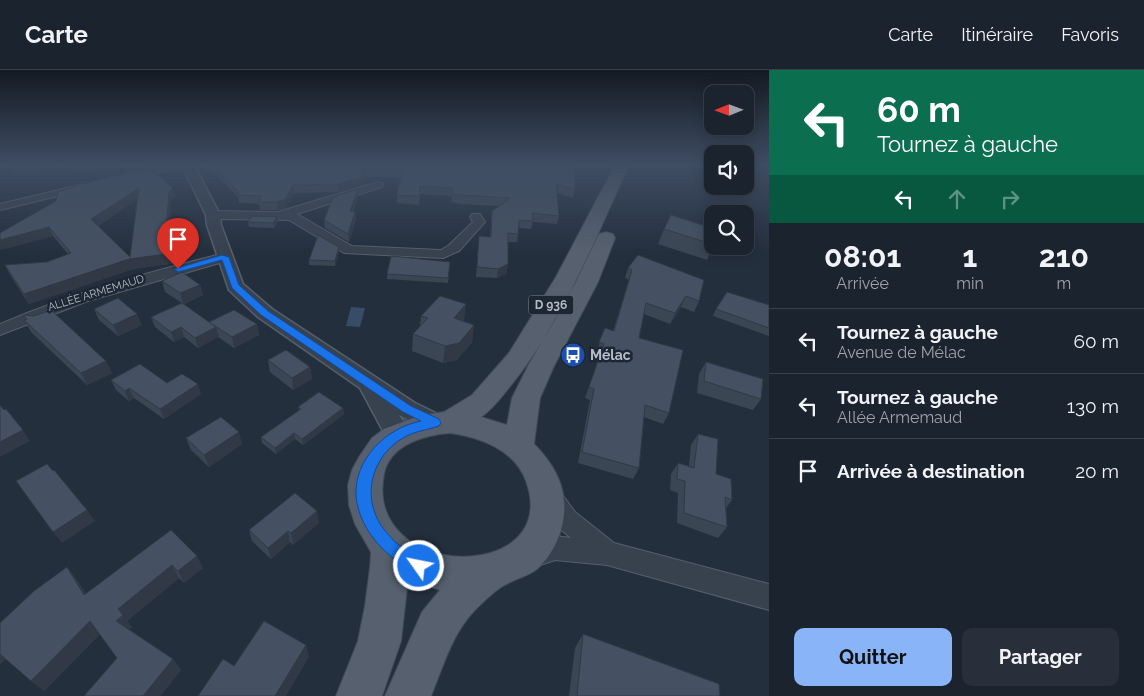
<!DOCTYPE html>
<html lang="fr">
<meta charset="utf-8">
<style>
:root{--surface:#1b232e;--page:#282f3a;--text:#f1f3f6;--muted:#a0a4aa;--line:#39404a;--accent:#8ab4f8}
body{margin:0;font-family:Raleway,sans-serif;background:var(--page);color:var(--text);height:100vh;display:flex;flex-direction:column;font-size:19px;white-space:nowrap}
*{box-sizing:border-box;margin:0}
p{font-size:16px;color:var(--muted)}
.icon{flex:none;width:28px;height:28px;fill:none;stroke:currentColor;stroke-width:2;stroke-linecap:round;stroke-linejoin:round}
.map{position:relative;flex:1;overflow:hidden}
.sheet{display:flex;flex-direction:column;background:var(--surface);width:375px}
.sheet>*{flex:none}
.top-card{background:#0b6e4f;color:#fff;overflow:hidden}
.needle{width:32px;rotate:269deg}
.controls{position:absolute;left:704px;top:15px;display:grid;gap:10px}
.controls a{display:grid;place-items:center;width:50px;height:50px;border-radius:10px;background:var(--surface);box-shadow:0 2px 12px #0003,0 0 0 1px var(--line);font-size:25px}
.pin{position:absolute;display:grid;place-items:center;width:42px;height:42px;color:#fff;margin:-51px -21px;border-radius:50% 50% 50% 0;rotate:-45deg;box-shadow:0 0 5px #0007}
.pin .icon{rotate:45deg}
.me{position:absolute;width:55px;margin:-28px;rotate:303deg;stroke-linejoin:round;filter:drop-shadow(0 0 4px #0008)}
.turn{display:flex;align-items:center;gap:18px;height:105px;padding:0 25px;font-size:22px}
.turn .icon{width:65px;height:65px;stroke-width:2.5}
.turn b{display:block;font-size:35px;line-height:42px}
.lanes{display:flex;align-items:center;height:48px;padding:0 25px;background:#0003;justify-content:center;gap:25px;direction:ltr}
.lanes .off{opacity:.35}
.eta{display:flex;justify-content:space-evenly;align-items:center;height:85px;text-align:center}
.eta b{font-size:30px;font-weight:700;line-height:35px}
.button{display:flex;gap:10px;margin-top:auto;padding:10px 25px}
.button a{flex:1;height:58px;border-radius:10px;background:var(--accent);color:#111;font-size:20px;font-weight:700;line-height:58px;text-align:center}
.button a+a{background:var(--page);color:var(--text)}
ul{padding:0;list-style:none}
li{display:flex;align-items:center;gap:15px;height:65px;padding:0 25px;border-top:1px solid var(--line)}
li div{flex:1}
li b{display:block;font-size:19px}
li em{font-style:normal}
header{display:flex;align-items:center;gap:30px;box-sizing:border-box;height:70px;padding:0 25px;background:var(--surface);border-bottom:1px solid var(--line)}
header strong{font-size:24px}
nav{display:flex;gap:28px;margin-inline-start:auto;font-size:18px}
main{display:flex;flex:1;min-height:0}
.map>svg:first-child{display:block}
.water{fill:#394c67}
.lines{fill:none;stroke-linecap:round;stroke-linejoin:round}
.minor-casing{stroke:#565f6c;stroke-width:2}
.tertiary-casing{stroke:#565f6c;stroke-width:3}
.primary-casing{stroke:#414a57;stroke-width:2}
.minor{fill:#38414e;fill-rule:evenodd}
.tertiary{fill:#38414e;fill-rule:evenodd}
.primary{fill:#56606e;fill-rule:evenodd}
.wall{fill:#3b4654;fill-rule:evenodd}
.shaded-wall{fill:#303945}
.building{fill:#455162;stroke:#303945;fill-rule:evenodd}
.route{fill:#1a73e8;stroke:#114b97}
.labels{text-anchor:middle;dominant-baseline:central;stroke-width:5;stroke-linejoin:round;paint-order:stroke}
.far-street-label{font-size:11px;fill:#b4bcc9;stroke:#1d2633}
.shield{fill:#1d2633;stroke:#878f9c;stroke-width:1}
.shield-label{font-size:12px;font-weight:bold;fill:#b4bcc9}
.poi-label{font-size:14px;font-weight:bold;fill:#b4bcc9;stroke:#1d2633;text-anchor:start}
</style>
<header>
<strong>Carte</strong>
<nav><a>Carte</a><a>Itinéraire</a><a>Favoris</a></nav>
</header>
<main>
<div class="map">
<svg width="769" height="626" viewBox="0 0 769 626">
<rect width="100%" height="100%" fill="#242f3e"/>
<path class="water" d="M351,237l14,1 -5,19 -14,-1z"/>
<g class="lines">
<defs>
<g id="minor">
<path d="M167,95h17l-1,2 -54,12 -5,-3 1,-2z"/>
<path d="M378,112l4,1 1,2 -1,2 -85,27 55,32 89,4 8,-5 24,-23 -3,-5 2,-3h8l5,8 -26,29 -16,7 -99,-5 -55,-33 -76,-1 -6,-4 6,-4 65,1z"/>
<path d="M83,114l5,3 -1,2 -87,21v-6z"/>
<path d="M225,183l5,1 2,3 -2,3 -142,41 -88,34v-11c73,-31 149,-52 225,-71z"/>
<path d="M550,416l8,3 17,23 39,31 155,41v26l-162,-45 -52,-5 -26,9 -9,-4 -4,-8 4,-8 35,-13 16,2 -14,-12 -19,-30 4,-7z"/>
</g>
<path id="tertiary" d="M182,95h12l26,50 1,10 22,59 29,25 143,94 29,14 3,6 -3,6c-16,5 -31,-7 -45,-14l12,20 -4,7 -9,2 -9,-2 -29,-54 -102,-71 -29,-27 -22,-65 -1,-10z"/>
<path id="primary" d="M615,95h14c-34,74 -65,154 -117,219 -10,12 -18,24 -31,33l26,8 5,-27 16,-32 48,-84 21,-44 2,-4 7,-2 7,2 2,4 -17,44 -44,84 -14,32 -6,46c28,28 39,60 23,97 -5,11 -11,20 -20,28 -10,8 -23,10 -34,17 -10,6 -21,17 -29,25 -22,23 -31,56 -43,85h-46l37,-84 18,-22 -32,-11 -7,62 -19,55h-46l22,-55 7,-35 5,-38 1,-16 -16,-28 -6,-19 -1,-20 4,-15 7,-13 13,-19 12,-9 37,-14 23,-3 28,-17 37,-42 47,-76zM450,363c30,4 65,17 76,48 37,103 -163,101 -142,-7 6,-30 41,-39 66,-41z"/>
</defs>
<use href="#minor" class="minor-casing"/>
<use href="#tertiary" class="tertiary-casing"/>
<use href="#primary" class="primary-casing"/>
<use href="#minor" class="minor"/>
<use href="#tertiary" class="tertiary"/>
<use href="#primary" class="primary"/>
</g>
<g class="wall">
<path d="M206,95h368l1,24 -2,9 -16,-5 2,23 -2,8 -24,-2 -2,7 -12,-1 -2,14h-9v22l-2,10 -9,4 -21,-1 3,-41 11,1 2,-26 7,-5 -38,-2 -10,-2 1,-6 -32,-2 -1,11 -22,-2v-8l3,-17 -10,-1h-25l-3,8 -23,7 -45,1 -8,15 -8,2h-18l-1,-6 -20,-1 -1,-6z"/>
<path d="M358,119v8l-5,15h2l1,8 -7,22 -24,-14 -1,-8z"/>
<path d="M176,126l-5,4 -2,39 8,24 -44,6 -104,35 -19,-29 -5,-10 42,-3 21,-8 -15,-18 -53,14 56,-49zM137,129l-7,58 -32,-31z"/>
<path d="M277,147l1,5 -4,6 -25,-1 -1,-5z"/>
<path d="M712,158v18h1l-6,14 -49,-16 6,-15z"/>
<path d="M339,182l-4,14 -26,-1v-5z"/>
<path d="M638,185l61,46 -5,11 -13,-5 -11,17 -26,-10 -5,24 30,75 -6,11 -19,-7 -5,51 -6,11 -55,-16 12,-63 -5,-2 15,-43 -4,-2 9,-25 8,3 16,-51 -4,-2 3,-10z"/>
<path d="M450,192l-2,21 -61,-4v-5z"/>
<path d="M162,211l38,4 3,10 -19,9 26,19 47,1 2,11 -25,13 -16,-11 -20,11 -14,-11 -10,5 -19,-15 -4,-10 31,-14 -17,-11z"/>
<path d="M466,234l-3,17 11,4 -2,17 -15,18 -14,3 -31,-12 1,-17 7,-8 1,-10z"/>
<path d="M769,235v31l-56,-20 3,-7z"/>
<path d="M94,239l48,16 -24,11 -19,-16z"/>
<path d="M23,245l89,58 -25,12 -56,-53 -7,-12h1z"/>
<path d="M268,290l42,7 2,12 -19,11 -23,-18z"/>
<path d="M706,292l55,37 -8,11 -56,-17 2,-19z"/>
<path d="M111,310l56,3 34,11 -37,25 -30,-21 -5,3 -13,-11z"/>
<path d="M298,337l45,1 1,6 -41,31 -8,-6 -19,15 -14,-11 -1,-6 38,-27z"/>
<path d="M698,364l18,40 16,26 -6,8 1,19 -9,11 -41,-15 1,-30 -8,-3 1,-16 7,-11 11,3 2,-21z"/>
<path d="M186,368l56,6 -33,23 -18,-17z"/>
<path d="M319,453l-26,22 -3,-3 -19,17 -19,-18 -3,-11z"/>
<path d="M171,460l32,38 -19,15 -5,-5 -52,43 5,6 -3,3 44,29 8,11 -21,26h-76l33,-38 -17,-24 -56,57 -39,-32 72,-79 9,14z"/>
<path d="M583,564l137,62h-151l6,-48z"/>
</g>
<g class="shaded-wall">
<path d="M45,95h11l-8,8 -34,4 -4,-9z"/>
<path d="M65,95h74l-71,8z"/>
<path d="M364,99l1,8 -3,8 -23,7 -1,-8z"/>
<path d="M293,115l1,8 -8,15 -8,2 -1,-8z"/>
<path d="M139,118l2,9 -47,31 -3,-9z"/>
<path d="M173,118l3,8 -5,4 -2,41 -3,-9 3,-40z"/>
<path d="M358,119v8l-8,22v-8z"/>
<path d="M355,142l1,8 -7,22 -1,-8z"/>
<path d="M277,147l1,5 -4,6 -1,-5z"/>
<path d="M49,157l4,9 -53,14v-10z"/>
<path d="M339,177v5l-4,14v-5z"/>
<path d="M174,183l3,10 -44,6 -104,35 -5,-10 105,-35z"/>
<path d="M508,194l-2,10 -9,4 1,-9z"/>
<path d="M200,215l3,10 -20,9 -3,-11z"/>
<path d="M686,226l-5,11 -11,17 5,-11z"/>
<path d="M466,234l-2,17 -12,14 2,-17z"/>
<path d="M137,244l5,11 -24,11 -5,-11z"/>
<path d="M257,254l2,11 -25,13 -2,-11z"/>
<path d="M474,255l-2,17 -15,18 -14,3 2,-17z"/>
<path d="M181,257l3,10 -10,5 -3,-10z"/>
<path d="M216,257l3,10 -21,11 -3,-10z"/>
<path d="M106,291l6,12 -25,12 -6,-12z"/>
<path d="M310,297l2,12 -19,11 -1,-12z"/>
<path d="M198,314l3,10 -37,25 -4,-10z"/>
<path d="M129,318l5,10 -5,3 -4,-10z"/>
<path d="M343,338l1,6 -41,31 -1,-6z"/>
<path d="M23,360l7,11 -30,16v-15z"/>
<path d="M239,362l3,12 -33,23 -5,-12z"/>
<path d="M294,363l1,6 -19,15 -1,-6z"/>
<path d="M87,440l8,11 -33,22 -9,-11z"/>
<path d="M317,441l2,12 -26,22 -2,-12z"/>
<path d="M288,461l2,11 -19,17 -3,-11z"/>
<path d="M197,486l6,12 -19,15 -6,-12z"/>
<path d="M172,495l7,13 -52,43 5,6 -7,6 -9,-12 2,-12z"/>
<path d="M67,497l10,13 17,28 -10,-13z"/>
<path d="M90,551l11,12 -57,58 -13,-10z"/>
<path d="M306,575l3,12 -23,39h-11z"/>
<path d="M0,584l6,4 -6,7z"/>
<path d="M173,589l8,11 -21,26h-17z"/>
</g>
<g class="building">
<path d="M14,95h31l-35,3z"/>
<path d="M212,95h362l1,24 -19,-5 3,32 -27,-3 1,8 -14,-1 -1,14 -10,-1v31l-10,5 -21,-2 2,-31 12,1 1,-26 19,-13 -49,-3 -10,-1 1,-6 -33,-2 -1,10 -22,-1 5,-25 -12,-1h-26l-2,8 -24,7 -45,1 -8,14 -8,3h-18l3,-6 -24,-1 1,-3z"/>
<path d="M149,98l24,20 -4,4 -3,40 8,21 -45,6 -105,35 -19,-29 42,-3 24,-9 -22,-26 -49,13v-7l56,-32 2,-9 23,-8zM139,118l-9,69 -39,-38z"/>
<path d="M358,119l-8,22 5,1 -7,22 -24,-14 9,-23z"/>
<path d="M671,145l41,13v16l-48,-15z"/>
<path d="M252,146l25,1 -4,6 -25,-1z"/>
<path d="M318,165l21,12 -4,14 -26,-1z"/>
<path d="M638,185l66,25 -5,21 -13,-5 -11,17 -29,-10 -7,35 44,12 -14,63 -24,-8 -6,63 -57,-16 12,-63 -5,-2 15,-43 -5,-2 6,-14 9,3 18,-61 -4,-2z"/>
<path d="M391,186l59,6 -2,16 -61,-4z"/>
<path d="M182,202l18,13 -20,8 -18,-12z"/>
<path d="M727,222l42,13v23l-53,-19z"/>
<path d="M440,226l26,8 -12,14 20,7 -15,18 -14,3 -32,-12 15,-16 -7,-2z"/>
<path d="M118,228l19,16 -24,11 -19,-16z"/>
<path d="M182,233l34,24 -21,11 -14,-11 -10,5 -20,-15z"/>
<path d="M51,240l55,51 -25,12 -57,-53 3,-1 -4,-4 11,1z"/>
<path d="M234,240l23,14 -25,13 -23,-15z"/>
<path d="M286,280l24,17 -18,11 -24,-18z"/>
<path d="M706,292l57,17 -2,20 -57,-18z"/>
<path d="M140,294l27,19 15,-9 16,10 -38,25 -31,-21 -4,3 -14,-11z"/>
<path d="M319,322l24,16 -41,31 -8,-6 -19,15 -14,-11 40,-28 -3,-2z"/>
<path d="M0,335l4,5 2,-1 17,21 -23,12z"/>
<path d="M221,347l18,15 -35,23 -18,-17z"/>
<path d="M698,364l20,5 -2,35 15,5 1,21 -7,-3 2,30 -43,-14 1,-32 -8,-2 1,-16 16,5z"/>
<path d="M47,394l6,7 1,-1 33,40 -34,22 -37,-51z"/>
<path d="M295,423l22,18 -26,22 -3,-2 -20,17 -19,-18z"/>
<path d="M171,460l26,26 -19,15 -6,-6 -54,44 5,6 -7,6 57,38 -30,37h-59l33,-38 -27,-37 -59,60 -31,-27v-31l34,-32 33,-24 17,28z"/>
<path d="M264,551l42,24 -31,51h-77l25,-37 11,7z"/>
<path d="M583,564l136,50 1,12h-143z"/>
</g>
<linearGradient id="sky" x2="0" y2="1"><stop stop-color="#141a22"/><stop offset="0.52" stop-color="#3f4d63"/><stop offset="1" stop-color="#3f4d63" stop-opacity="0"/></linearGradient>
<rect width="769" height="182" fill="url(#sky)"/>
<path class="route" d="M222,185l7,2 10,28 29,26 143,95 28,13 2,4 -2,3c-12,4 -24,5 -36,12 -28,16 -41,52 -25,82 3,7 11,15 16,21 10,10 27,12 33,25l-2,5 -6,2c-30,-12 -60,-42 -63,-77 -2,-37 30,-68 65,-75l-18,-9 -142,-97 -29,-27 -10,-28 -44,12 -4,-3z"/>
<defs>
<symbol id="bus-disc" viewBox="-11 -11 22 22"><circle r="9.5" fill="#1a4fb4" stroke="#1d2633"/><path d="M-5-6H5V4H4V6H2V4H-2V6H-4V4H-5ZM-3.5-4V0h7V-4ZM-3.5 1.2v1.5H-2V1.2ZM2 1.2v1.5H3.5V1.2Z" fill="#fff"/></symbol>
</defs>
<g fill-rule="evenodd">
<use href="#bus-disc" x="559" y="271" width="28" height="28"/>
</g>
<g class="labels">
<g class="far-street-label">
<text transform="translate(96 223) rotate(-17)">ALLÉE ARMEMAUD</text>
</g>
<rect class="shield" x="528.5" y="225.5" width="45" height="19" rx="4"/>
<g class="shield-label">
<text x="551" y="235">D 936</text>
</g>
<g class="poi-label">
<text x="590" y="285">Mélac</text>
</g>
</g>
</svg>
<div class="controls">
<a><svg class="needle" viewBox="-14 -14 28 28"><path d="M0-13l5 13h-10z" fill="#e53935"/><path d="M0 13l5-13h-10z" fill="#a0a4aa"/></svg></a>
<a><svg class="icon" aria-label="sound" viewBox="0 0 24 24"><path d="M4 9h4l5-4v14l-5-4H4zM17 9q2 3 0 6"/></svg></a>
<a><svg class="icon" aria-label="search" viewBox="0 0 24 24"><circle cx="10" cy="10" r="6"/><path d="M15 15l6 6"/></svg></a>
</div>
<div class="pin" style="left:178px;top:199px;background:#d93025"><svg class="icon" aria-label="arrive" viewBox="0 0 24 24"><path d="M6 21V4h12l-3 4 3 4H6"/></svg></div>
<svg class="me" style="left:419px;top:496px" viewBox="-20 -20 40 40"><circle r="17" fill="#1a73e8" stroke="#fff" stroke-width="3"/><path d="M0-11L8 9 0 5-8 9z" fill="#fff"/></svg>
</div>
<section class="sheet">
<div class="top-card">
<div class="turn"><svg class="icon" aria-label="left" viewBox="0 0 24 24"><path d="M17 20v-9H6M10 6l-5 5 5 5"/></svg><div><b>60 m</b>Tournez à gauche</div></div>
<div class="lanes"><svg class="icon" aria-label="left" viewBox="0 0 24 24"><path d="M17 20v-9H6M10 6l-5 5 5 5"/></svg><svg class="icon off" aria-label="ahead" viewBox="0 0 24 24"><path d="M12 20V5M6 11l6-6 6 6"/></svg><svg class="icon off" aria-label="right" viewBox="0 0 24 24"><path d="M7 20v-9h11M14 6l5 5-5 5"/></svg></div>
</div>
<div class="eta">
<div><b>08:01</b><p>Arrivée</p></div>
<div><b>1</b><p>min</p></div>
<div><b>210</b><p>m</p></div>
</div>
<ul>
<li><svg class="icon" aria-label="left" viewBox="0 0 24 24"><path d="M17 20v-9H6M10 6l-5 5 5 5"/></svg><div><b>Tournez à gauche</b><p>Avenue de Mélac</p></div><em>60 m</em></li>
<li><svg class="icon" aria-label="left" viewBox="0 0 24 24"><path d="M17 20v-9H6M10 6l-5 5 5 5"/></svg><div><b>Tournez à gauche</b><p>Allée Armemaud</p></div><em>130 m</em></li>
<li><svg class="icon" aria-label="arrive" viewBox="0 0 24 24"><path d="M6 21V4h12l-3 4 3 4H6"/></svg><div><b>Arrivée à destination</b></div><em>20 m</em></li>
</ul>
<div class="button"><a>Quitter</a><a>Partager</a></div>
</section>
</main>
